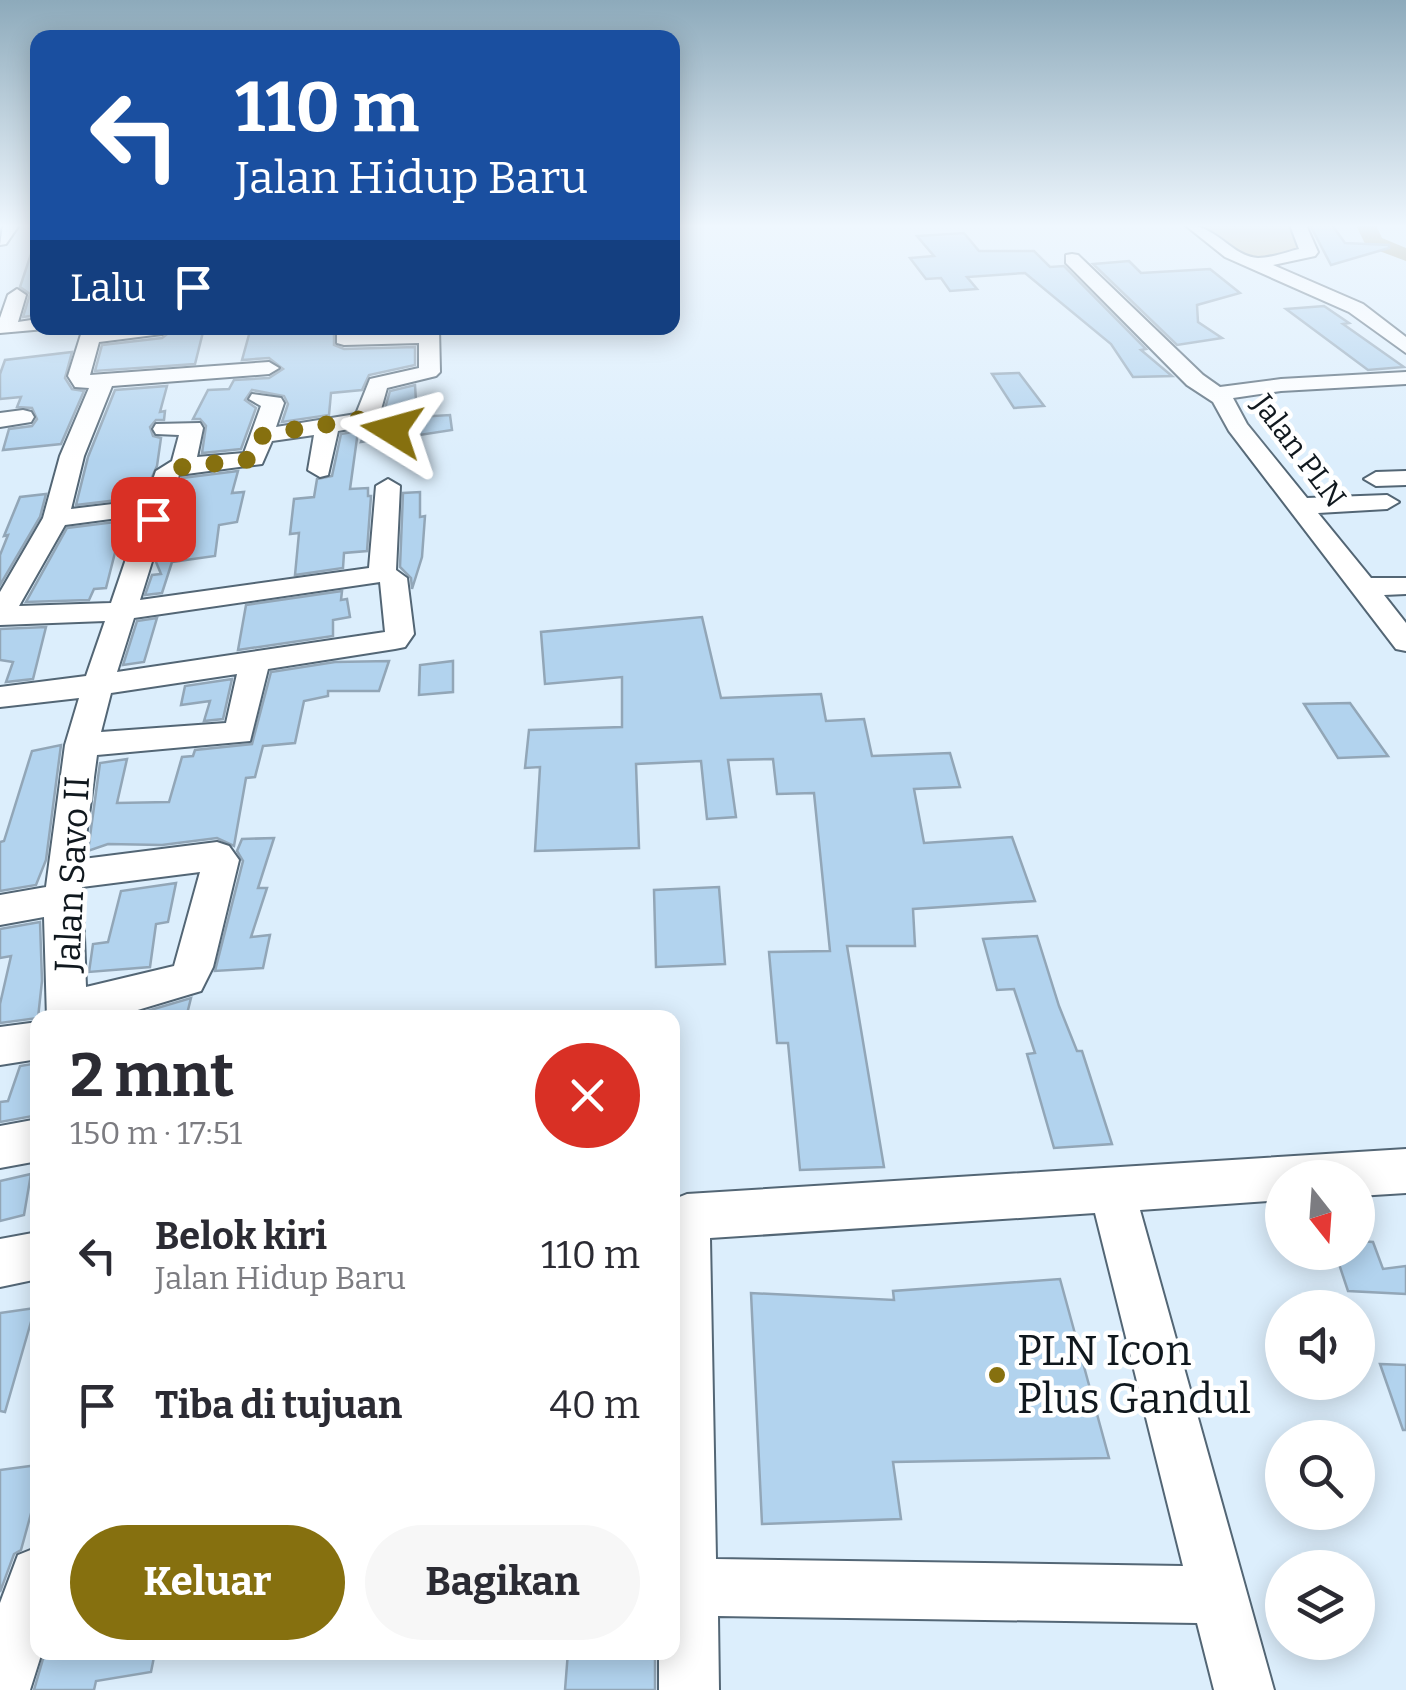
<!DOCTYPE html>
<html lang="id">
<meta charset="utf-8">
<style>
:root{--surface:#fff;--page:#f7f7f7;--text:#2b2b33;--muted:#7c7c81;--accent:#86700f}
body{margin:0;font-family:Bitter,serif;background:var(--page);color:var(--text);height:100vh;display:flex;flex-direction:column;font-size:38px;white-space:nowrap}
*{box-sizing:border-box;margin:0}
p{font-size:32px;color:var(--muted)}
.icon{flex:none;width:55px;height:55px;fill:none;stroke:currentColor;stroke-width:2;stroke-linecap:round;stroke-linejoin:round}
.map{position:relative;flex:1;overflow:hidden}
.panel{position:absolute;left:30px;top:1010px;width:650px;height:650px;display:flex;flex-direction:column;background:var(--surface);border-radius:20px;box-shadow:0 5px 25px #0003}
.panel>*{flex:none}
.guide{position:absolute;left:30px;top:30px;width:650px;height:305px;border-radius:20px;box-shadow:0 5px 25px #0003;background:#1a4fa0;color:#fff;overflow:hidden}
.needle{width:65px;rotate:163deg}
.fabs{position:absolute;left:1265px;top:1160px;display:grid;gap:20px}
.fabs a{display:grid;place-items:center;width:110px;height:110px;border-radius:50%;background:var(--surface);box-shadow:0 5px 25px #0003;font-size:50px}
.pin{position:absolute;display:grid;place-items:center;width:85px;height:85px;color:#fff;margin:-42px;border-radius:20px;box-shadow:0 5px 15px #0006}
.me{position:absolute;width:110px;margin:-55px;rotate:278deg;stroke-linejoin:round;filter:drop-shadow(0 0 8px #0008)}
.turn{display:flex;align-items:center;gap:35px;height:210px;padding:0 40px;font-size:45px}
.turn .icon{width:130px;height:130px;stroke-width:2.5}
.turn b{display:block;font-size:70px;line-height:85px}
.then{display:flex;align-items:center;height:95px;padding:0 40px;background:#0003;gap:20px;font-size:38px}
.round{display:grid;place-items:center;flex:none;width:105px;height:105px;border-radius:52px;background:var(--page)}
.headline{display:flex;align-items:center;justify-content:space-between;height:170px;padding:0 40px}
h1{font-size:60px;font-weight:700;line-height:75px}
.cta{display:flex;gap:20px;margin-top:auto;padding:20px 40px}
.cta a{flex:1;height:115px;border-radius:60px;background:var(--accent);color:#fff;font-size:40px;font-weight:700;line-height:115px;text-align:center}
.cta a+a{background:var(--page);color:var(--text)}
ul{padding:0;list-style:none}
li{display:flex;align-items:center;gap:30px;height:150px;padding:0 40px}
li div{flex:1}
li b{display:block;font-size:38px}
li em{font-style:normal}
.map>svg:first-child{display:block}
.green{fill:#c9c2ab}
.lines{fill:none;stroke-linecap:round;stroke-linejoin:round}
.river{fill:#a69b77;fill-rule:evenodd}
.building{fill:#b2d3ee;stroke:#92a6b7;stroke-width:2.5}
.minor-casing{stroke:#536675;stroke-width:4}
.minor{fill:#fff;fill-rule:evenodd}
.route{stroke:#86700f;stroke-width:18;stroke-dasharray:0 32.4}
.poi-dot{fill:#86700f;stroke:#fff;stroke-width:4}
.labels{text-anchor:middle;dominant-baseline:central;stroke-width:9;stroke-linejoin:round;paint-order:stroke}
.far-street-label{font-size:30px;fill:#10181e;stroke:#fff}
.street-label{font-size:35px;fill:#10181e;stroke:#fff}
.near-poi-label{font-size:42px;fill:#10181e;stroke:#fff;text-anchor:start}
</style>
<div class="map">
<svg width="1406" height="1690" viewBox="0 0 1406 1690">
<rect width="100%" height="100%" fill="#dceefc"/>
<path class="green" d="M1203,225h91l12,26 -60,11z"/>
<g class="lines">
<path class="river" d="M1356,225h20l6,13 24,10v13l-40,-15z"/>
</g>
<g class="building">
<path d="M1310,225h22l13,18 44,2v3l-58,17z"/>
<path d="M964,233l15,18h55l16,16 14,-1 82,83 -5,1 31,26 -39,1 -22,-33 -86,-71 -58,4 10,12 -27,2 -9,-13 -15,1 -16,-21 24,-2 -17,-20z"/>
<path d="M34,245l4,1v69l-15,2 7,-23 -10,-7z"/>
<path d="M1129,261l12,12 69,-4 30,24 -43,12 1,17 24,16 -45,7 -84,-81z"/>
<path d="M1324,306l25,17 -6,1 61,43 -36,3 -82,-61z"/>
<path d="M175,328h29l-9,36 -100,7 7,-26 60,-7z"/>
<path d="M265,328l88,2 -19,2v13l10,4 71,-2v18l-46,10 -7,15 -31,3 -2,22 -47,7 6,-18 -4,-8 -32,-6 -7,10 11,8 -15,41 -39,4 4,-27 -6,-7h-7l15,-29 21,-1 5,-9 35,-2 14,-9 -14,-11 -27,2 8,-29z"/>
<path d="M72,352l-7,26 7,11 12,2 -23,53 -58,6 6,-21 23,-3 5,-7 -5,-11 -15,-1 4,-10 -21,2v-25l5,-14z"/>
<path d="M1019,373l25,33 -30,2 -22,-34z"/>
<path d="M415,385l2,32 33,-2 2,15 -33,5 -3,17 -22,1 4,-16 -37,5 5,-12 8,-3 9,-12 7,-24z"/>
<path d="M167,386l-7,26 5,-1 -1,9h-8l-6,7 3,9 8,2 -4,28 -14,31 -67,8 12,-48 27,-67z"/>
<path d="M358,431l-8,58 18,-1v8h3l-4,55 -23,2 -1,15 -48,7 4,-42 -9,1 4,-35 20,-2 3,-18 15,-3 9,-42z"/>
<path d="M238,471l-6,22 12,-1 -7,30 -18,3 -4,31 -43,6 -10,31 -17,2 7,-20 9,-1 -5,-12 26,-84z"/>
<path d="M420,492v25l5,-1 -3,41 -10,32 -1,-11 -11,-11 3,-74z"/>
<path d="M46,494l-6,23 -40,68v-30l8,-20 -4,1 16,-39z"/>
<path d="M123,521l-17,67 -12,1 -5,11 -63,2 41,-74z"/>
<path d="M342,591l-1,9 6,-1 3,18 -17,3v16l-95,14 8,-45z"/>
<path d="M702,617l19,81 100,-4 5,27 38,-2 8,37 78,-3 10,34 -46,2 10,54 88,-6 23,64 -122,8 2,37h-68l37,221 -84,3 -12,-127h-11l-8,-91 61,-1 -16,-158 -37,1 -4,-35 -45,1 8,57 -29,2 -6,-58 -65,3 3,84 -104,3 5,-84 -15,1 4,-38 93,-3v-50l-77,7 -4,-52z"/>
<path d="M157,618l-13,44 -21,3 14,-44z"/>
<path d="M46,627l-13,52 -27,3 7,-20 -13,-2v-31z"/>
<path d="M389,661l-10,30h-51v5l-24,5 -9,42 -32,3 -8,31 -9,1 -12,68 -17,-8 -55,7 -54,-1 -20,7 12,-88 27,-4 -10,44 52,-1 13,-45 11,-1 2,-6 57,-6 19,-72 64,-10z"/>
<path d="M453,661v31l-34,3 1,-30z"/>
<path d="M232,679l-9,40 -19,2 6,-20 -29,4 4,-19z"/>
<path d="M1350,703l38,53 -50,2 -34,-54z"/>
<path d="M61,745l-15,115 -10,25 -36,6v-49l4,-1 28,-90z"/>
<path d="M274,838l-16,50h9l-16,49 19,-2 -7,33 -48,3 28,-110 -6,-10 5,-12z"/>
<path d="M176,883l-8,39 -12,2 -6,43 -61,5 4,-28 15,-2 13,-51z"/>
<path d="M719,887l6,77 -69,3 -2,-77z"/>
<path d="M40,922l2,59 -4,37 -38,5v-19l11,-48 -11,2v-29z"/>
<path d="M1037,936l22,70 18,45h5l30,93 -58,4 -27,-94 8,-1 -21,-64 -17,1 -14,-51z"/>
<path d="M191,998l-5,20h-56v-2z"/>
<path d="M38,1063v40l-5,13 -33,6v-20l8,-1 12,-35z"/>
<path d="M31,1174l-7,41 -24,6v-40z"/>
<path d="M1358,1241l15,1 10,27 23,-3v28l-58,-3 -13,-39h23z"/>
<path d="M1060,1279l49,179 -216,4 8,57 -139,5 -11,-231 143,7 -1,-9z"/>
<path d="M35,1308l-30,104 -5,-1v-98z"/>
<path d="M1380,1364l26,1v65h-3z"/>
<path d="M38,1465v23l-17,62 -7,4 -14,38v-122z"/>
<path d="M45,1652h110l-4,20 -55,9 -2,9h-60z"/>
<path d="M568,1652h87v38h-90z"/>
</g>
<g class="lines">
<defs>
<g id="minor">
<path d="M3,225h16l-13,19 -6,1z"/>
<path d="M1185,225c33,0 45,31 73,33 13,0 29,-6 41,-9l-9,-24h16l12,27 -3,4 -42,9 90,39 43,33v16l-57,-41 -124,-55z"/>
<path d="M1072,254l6,1 125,120 17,12 61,-8 125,-7v12l-125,7 -48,7 14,26 60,74 80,-3 12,7 -12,7 -69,4 53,65h35v16l-22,1 22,28v28l-10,-2 -167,-218 -16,-29 -26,-17 -121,-122v-8z"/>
<path d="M17,289l9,6 -8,27 20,-3v9l7,1 -45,4v-15l8,-23z"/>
<path d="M83,328h89l-10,6 -63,8 -9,33 179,-13 10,6 -10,6 -157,12 -28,70 -13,53 75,-9 10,-29 16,-10 7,-26 -23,-1 -3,-5 3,-5 44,-1 3,5 -6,29 47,-4 17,-47 -12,-7 3,-5 29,4 3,5 -8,24 80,-13 14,-35 49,-11v-25l-75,2 -7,-2v-8l102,-7 1,44 -4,4 -49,12 -7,25 -9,12 -33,6 -10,44 -8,2 -12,-7 6,-35 -42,6 -10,23 -83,11 -39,125 229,-32 7,-82 12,-7 12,7 -4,84 11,8 7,56 -9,13 -10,2 -127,20 -18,72 -153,14 -14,104 134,-17 12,4 10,14 -26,107 -12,24 -90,27h-64l-3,-101 -44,8v-30l46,-8 19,-142 14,-47 -79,9v-20l86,-11 19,-55 -105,4v-33l43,-74 17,-62 29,-68 -14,-1 -7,-11zM141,515l-30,88 -92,3 46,-81zM380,582l5,50 -268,40 17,-54zM237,674l-11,49 -125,9 10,-39zM200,872l-26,94 -88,21 -4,-100z"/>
<path d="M23,410l8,2 3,5 -3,5 -31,5v-14z"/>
<path d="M1406,471v14l-30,1 -12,-7 12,-7z"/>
<path d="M38,1022v37l-38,6v-38z"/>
<path d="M38,1119v42l-38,7v-42z"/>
<path d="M1406,1149v44l-48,3v-18h-76v22l-142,10 134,480h-60l-17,-67 -479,-7 1,74h-60v-38h13v-452l15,-6zM1095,1213l88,353 -467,-7 -6,-321z"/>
<path d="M38,1232v47l-38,8v-48z"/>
<path d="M38,1547v105h4l-12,38h-30v-87l18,-48z"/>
</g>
</defs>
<use href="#minor" class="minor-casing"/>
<use href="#minor" class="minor"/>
</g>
<linearGradient id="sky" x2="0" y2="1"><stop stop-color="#8daabb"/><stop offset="0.49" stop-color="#eff7fe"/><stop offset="1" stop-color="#eff7fe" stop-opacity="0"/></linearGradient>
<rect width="1406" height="461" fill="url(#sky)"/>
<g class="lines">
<path class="route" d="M153,519l13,-44 8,-7 80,-9 8,-23 10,-3 96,-15 10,8 14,4"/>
</g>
<circle class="poi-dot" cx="997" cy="1375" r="10"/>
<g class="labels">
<g class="far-street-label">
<text transform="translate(1299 451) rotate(53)">Jalan PLN</text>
</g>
<g class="street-label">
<text transform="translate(72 874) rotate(-87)">Jalan Savo II</text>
</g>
<g class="near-poi-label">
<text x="1017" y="1351">PLN Icon<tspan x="1017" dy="48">Plus Gandul</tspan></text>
</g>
</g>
</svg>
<div class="fabs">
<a><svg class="needle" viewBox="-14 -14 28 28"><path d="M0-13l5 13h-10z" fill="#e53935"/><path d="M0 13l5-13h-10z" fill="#7c7c81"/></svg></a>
<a><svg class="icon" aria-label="sound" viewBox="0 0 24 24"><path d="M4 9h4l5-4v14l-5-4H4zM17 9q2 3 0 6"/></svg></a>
<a><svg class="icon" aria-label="search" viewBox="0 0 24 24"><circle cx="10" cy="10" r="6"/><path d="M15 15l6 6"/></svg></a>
<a><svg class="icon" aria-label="layers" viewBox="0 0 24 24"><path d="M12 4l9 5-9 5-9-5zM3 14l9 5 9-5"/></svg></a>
</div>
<div class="pin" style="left:153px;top:519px;background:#d93025"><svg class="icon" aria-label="arrive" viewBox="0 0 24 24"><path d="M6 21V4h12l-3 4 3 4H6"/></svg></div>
<svg class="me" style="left:392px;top:430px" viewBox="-20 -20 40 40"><path d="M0-17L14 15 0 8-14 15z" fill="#86700f" stroke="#fff" stroke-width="4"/></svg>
<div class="guide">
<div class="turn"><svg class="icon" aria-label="left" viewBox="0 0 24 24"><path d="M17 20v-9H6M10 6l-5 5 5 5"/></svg><div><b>110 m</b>Jalan Hidup Baru</div></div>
<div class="then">Lalu<svg class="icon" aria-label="arrive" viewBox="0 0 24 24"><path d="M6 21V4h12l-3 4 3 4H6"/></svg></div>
</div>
<section class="panel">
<div class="headline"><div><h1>2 mnt</h1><p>150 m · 17:51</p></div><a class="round" style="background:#d93025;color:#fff"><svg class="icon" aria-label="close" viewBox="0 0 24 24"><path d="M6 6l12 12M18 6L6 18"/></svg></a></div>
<ul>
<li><svg class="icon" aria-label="left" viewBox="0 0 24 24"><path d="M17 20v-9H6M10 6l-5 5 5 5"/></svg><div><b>Belok kiri</b><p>Jalan Hidup Baru</p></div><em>110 m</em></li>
<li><svg class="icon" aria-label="arrive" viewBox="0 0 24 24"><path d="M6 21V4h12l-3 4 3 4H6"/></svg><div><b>Tiba di tujuan</b></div><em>40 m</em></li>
</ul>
<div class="cta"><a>Keluar</a><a>Bagikan</a></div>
</section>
</div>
